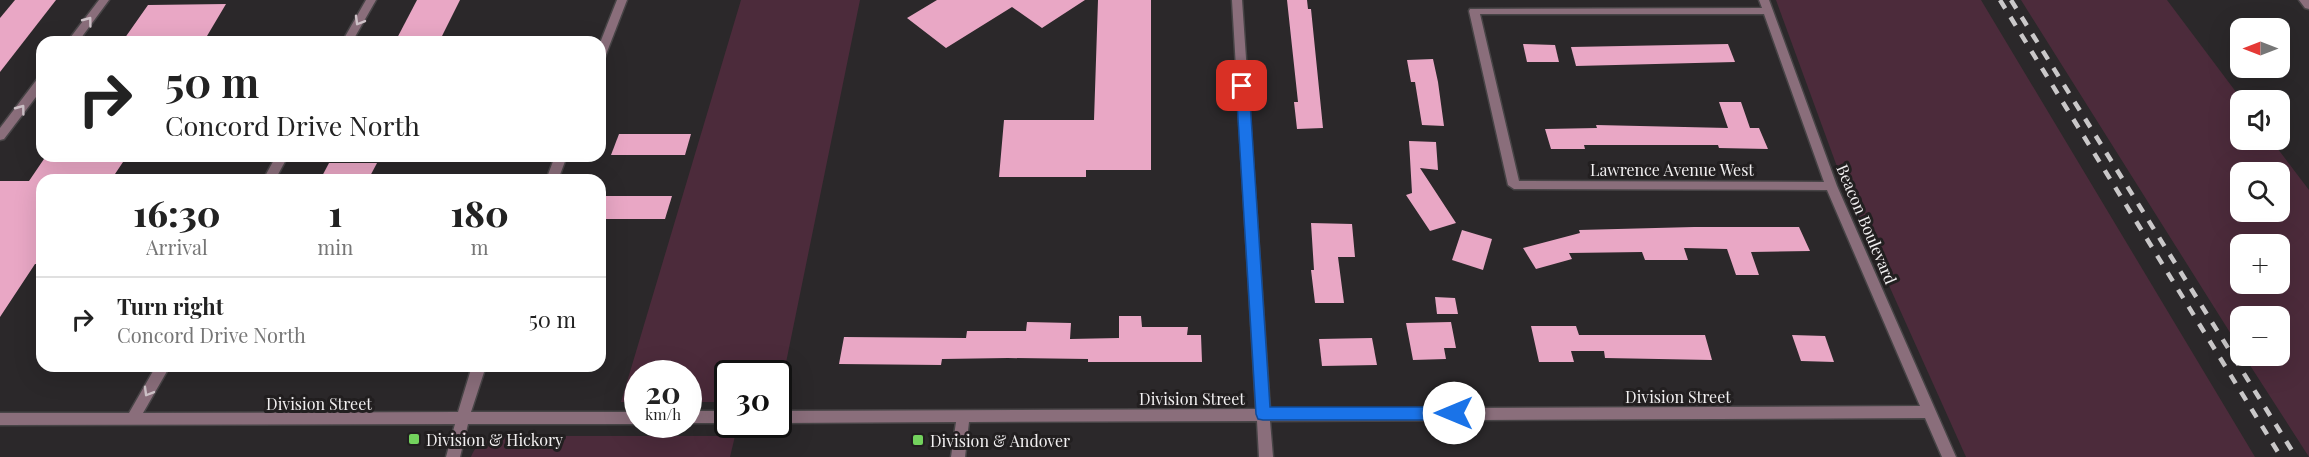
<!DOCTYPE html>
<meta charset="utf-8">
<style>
:root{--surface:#fff;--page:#f6f6f6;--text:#222;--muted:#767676;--line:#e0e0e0}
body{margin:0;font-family:"Playfair Display",serif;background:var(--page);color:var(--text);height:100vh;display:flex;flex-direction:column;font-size:22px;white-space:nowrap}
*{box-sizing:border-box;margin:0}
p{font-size:20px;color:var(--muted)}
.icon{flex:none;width:33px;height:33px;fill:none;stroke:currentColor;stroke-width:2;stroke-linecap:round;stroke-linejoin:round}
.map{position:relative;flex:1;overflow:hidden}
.side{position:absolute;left:36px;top:174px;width:570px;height:198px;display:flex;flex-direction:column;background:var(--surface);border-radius:18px;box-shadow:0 6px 24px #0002}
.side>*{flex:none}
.guide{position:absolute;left:36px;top:36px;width:570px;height:126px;border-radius:18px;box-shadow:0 6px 24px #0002;background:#fff;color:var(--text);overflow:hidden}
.needle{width:39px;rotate:270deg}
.tools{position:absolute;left:2230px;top:18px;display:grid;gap:12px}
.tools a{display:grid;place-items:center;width:60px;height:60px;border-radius:12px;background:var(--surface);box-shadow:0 6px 24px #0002;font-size:30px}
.speed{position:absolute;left:624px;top:360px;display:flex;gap:12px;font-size:30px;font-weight:700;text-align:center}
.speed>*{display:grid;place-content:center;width:78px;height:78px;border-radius:50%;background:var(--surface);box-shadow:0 6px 24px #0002;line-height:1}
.speed small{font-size:15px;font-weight:400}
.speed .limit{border:3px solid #111;border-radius:9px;background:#fff;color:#111}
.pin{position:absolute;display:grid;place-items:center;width:51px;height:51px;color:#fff;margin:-26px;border-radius:12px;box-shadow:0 3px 9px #0006}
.me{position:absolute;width:66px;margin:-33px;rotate:270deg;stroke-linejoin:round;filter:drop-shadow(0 0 4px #0008)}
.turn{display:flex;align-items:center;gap:21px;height:126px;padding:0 30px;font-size:27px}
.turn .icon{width:78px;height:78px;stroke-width:2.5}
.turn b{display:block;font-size:42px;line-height:51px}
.eta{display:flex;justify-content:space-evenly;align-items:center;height:102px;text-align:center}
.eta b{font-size:36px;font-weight:800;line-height:42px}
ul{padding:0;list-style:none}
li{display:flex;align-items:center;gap:18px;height:84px;padding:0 30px;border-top:2px solid var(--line)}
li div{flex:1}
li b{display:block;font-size:22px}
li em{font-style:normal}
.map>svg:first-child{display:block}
.green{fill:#4c2b3b;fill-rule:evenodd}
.building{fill:#e9a7c5}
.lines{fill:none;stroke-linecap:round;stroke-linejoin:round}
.street-casing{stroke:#474446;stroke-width:3}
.street{fill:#8a6e7b;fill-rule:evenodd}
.rail{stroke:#cac8c9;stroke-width:4.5;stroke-dasharray:10 10;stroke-linecap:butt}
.oneway{stroke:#cec2c8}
.route{fill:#1a73e8;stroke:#114b97;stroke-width:1.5}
.poi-dot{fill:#73d25d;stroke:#221f20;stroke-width:2}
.labels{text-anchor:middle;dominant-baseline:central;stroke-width:6;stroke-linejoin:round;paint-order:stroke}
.street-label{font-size:16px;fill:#f2f0f1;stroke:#221f20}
.poi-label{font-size:16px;fill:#f2f0f1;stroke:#221f20;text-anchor:start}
</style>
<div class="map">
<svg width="2309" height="457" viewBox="0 0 2309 457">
<rect width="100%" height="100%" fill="#2b282a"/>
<g class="green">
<path d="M741,0h119l-81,397 -1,-23h-50l-1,28h-38l-1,-28h-50l-1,28h-16z"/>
<path d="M1776,0h205l274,457h-289l-123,-274z"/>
<path d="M2021,0h146l75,100 -1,40h30l38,50v267l-65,-101h36v-40h-39v34zM2241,172h39v40h-39zM2280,244v40h-39v-40z"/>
<path d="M503,436h232l-5,21h-259c6,-16 17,-18 32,-21z"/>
</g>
<g class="building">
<path d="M15,0h41l-56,72v-54z"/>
<path d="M417,0h43l-21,42h-44z"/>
<path d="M937,0h148l-43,28 -30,-21 -66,41 -39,-30z"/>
<path d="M1098,0h53v170h-65v7h-87l5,-57h90z"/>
<path d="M1287,0h20l1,9h3l12,119 -26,1 -3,-27h4z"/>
<path d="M226,4l-19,32 -43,2 -3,4h-39l26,-37z"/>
<path d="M1523,44l32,1 4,17h-32z"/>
<path d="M1728,44l7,18 -159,4 -5,-19z"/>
<path d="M1433,59l5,23 6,44 -22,-1 -7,-43h-4l-4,-22z"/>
<path d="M1719,102h22l9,26h9l9,21 -49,-1 -1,-3h-134l1,4h-34l-6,-20 52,-1 -1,-3 132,3z"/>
<path d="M619,134h72l-6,21h-74z"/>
<path d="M1409,141l27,1 2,28 -18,-2 36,55 -26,8 -24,-36 6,-2z"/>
<path d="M46,156h81l-16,24h-69v84h-7l-35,53v-136h29z"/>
<path d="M329,163h48l-9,17h-48z"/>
<path d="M600,196h72l-7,23h-65z"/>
<path d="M1311,223l41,1 3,33h-17l6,46h-29l-4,-33h3z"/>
<path d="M1694,227h105l11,24 -59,1 8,23h-23l-9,-26 -43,-1 4,12h-43l-3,-8 -73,1 3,6 -36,10 -13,-21 57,-15 -1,-3z"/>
<path d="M1462,230l30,9 -9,31 -31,-10z"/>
<path d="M1435,297l20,1 3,16h-21z"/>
<path d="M1119,316h22l1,11h46l-1,8h14l1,27h-114v-3l-80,-1 -66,1 -1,6 -102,-1 5,-27 122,1 1,-7h59l1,-9 44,1 -1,16 49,-1z"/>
<path d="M1451,322l5,26h-12l2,11 -33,1 -7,-37z"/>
<path d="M1531,326h45l3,9h126l7,25 -107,-2 -1,-7h-33l3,11h-35z"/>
<path d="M1792,335l33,1 9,26 -33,-1z"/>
<path d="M1372,338l5,27 -55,1 -3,-27z"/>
</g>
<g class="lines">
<defs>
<g id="street">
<path d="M99,0h10l-31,42h-11z"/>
<path d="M366,0h10l-24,42h-10z"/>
<path d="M617,0h10l-22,57 -5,4v-18z"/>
<path d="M1232,0h10l28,409 650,-3 -93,-216 -313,-1 -6,-4 -39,-174 1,-2 292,-1 -3,-8h10l68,186 119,271h-14l-17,-39 -655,3 3,36h-14l-2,-36 -288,1 -4,35h-14l5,-35 -178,1v-12l478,-2zM1480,14h284l60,168 -305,-1z"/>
<path d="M2299,0h10v9l-4,-1z"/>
<path d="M42,77v12l-38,50 -4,1v-12l38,-50z"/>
<path d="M276,156h12l-13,24h-12z"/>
<path d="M555,156h12l-9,24h-12z"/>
<path d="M156,366h14l-27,47 315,-1 14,-46h14l-15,46h167v12h-170l-8,33h-14l9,-33 -455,1v-12h129z"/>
<rect x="688" y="411" width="40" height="12"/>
</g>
</defs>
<use href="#street" class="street-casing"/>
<use href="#street" class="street"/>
<g class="rail">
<path d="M2000,0l281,457"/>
<path d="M2011,0l285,457"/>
</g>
</g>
<defs><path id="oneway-chevron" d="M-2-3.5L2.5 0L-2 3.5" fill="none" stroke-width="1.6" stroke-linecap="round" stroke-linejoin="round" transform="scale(1.5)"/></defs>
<g class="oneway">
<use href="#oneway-chevron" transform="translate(88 21) rotate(-53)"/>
<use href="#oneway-chevron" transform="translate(359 21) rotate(120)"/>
<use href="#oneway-chevron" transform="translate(21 109) rotate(-53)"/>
<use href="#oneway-chevron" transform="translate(148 392) rotate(120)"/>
</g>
<path class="route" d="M1242,82l7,4 21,321h184l5,2 2,4 -2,5 -5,2h-191l-5,-1 -2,-5 -20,-328z"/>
<g class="poi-dot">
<rect x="408" y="433" width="12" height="12" rx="3"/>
<rect x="912" y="434" width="12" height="12" rx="3"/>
</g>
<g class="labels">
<g class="street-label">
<text x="1672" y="169">Lawrence Avenue West</text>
<text transform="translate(1867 224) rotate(67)">Beacon Boulevard</text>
<text x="1678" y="396">Division Street</text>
<text x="1192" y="398">Division Street</text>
<text x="319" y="403">Division Street</text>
</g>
<g class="poi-label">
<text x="426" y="439">Division &amp; Hickory</text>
<text x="930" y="440">Division &amp; Andover</text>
</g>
</g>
</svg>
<div class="tools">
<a><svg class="needle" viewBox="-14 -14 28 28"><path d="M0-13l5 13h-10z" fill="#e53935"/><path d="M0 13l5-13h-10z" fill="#767676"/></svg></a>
<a><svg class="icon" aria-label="sound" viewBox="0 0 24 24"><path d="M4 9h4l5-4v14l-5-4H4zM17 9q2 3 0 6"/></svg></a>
<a><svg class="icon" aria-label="search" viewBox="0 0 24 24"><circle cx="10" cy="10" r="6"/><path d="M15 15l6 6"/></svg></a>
<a>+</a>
<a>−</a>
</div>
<div class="speed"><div>20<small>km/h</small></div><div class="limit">30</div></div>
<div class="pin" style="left:1242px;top:86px;background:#d93025"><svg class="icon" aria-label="arrive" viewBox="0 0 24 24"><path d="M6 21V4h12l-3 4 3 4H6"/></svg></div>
<svg class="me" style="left:1454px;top:413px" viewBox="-20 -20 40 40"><circle r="19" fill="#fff"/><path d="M0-13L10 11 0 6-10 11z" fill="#1a73e8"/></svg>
<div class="guide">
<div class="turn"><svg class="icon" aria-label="right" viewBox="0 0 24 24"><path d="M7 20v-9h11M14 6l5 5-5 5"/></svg><div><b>50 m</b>Concord Drive North</div></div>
</div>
<section class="side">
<div class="eta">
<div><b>16:30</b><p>Arrival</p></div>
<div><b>1</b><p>min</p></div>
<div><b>180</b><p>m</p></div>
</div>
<ul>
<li><svg class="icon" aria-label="right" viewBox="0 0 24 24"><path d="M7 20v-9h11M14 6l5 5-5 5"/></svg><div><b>Turn right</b><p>Concord Drive North</p></div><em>50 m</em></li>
</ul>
</section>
</div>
